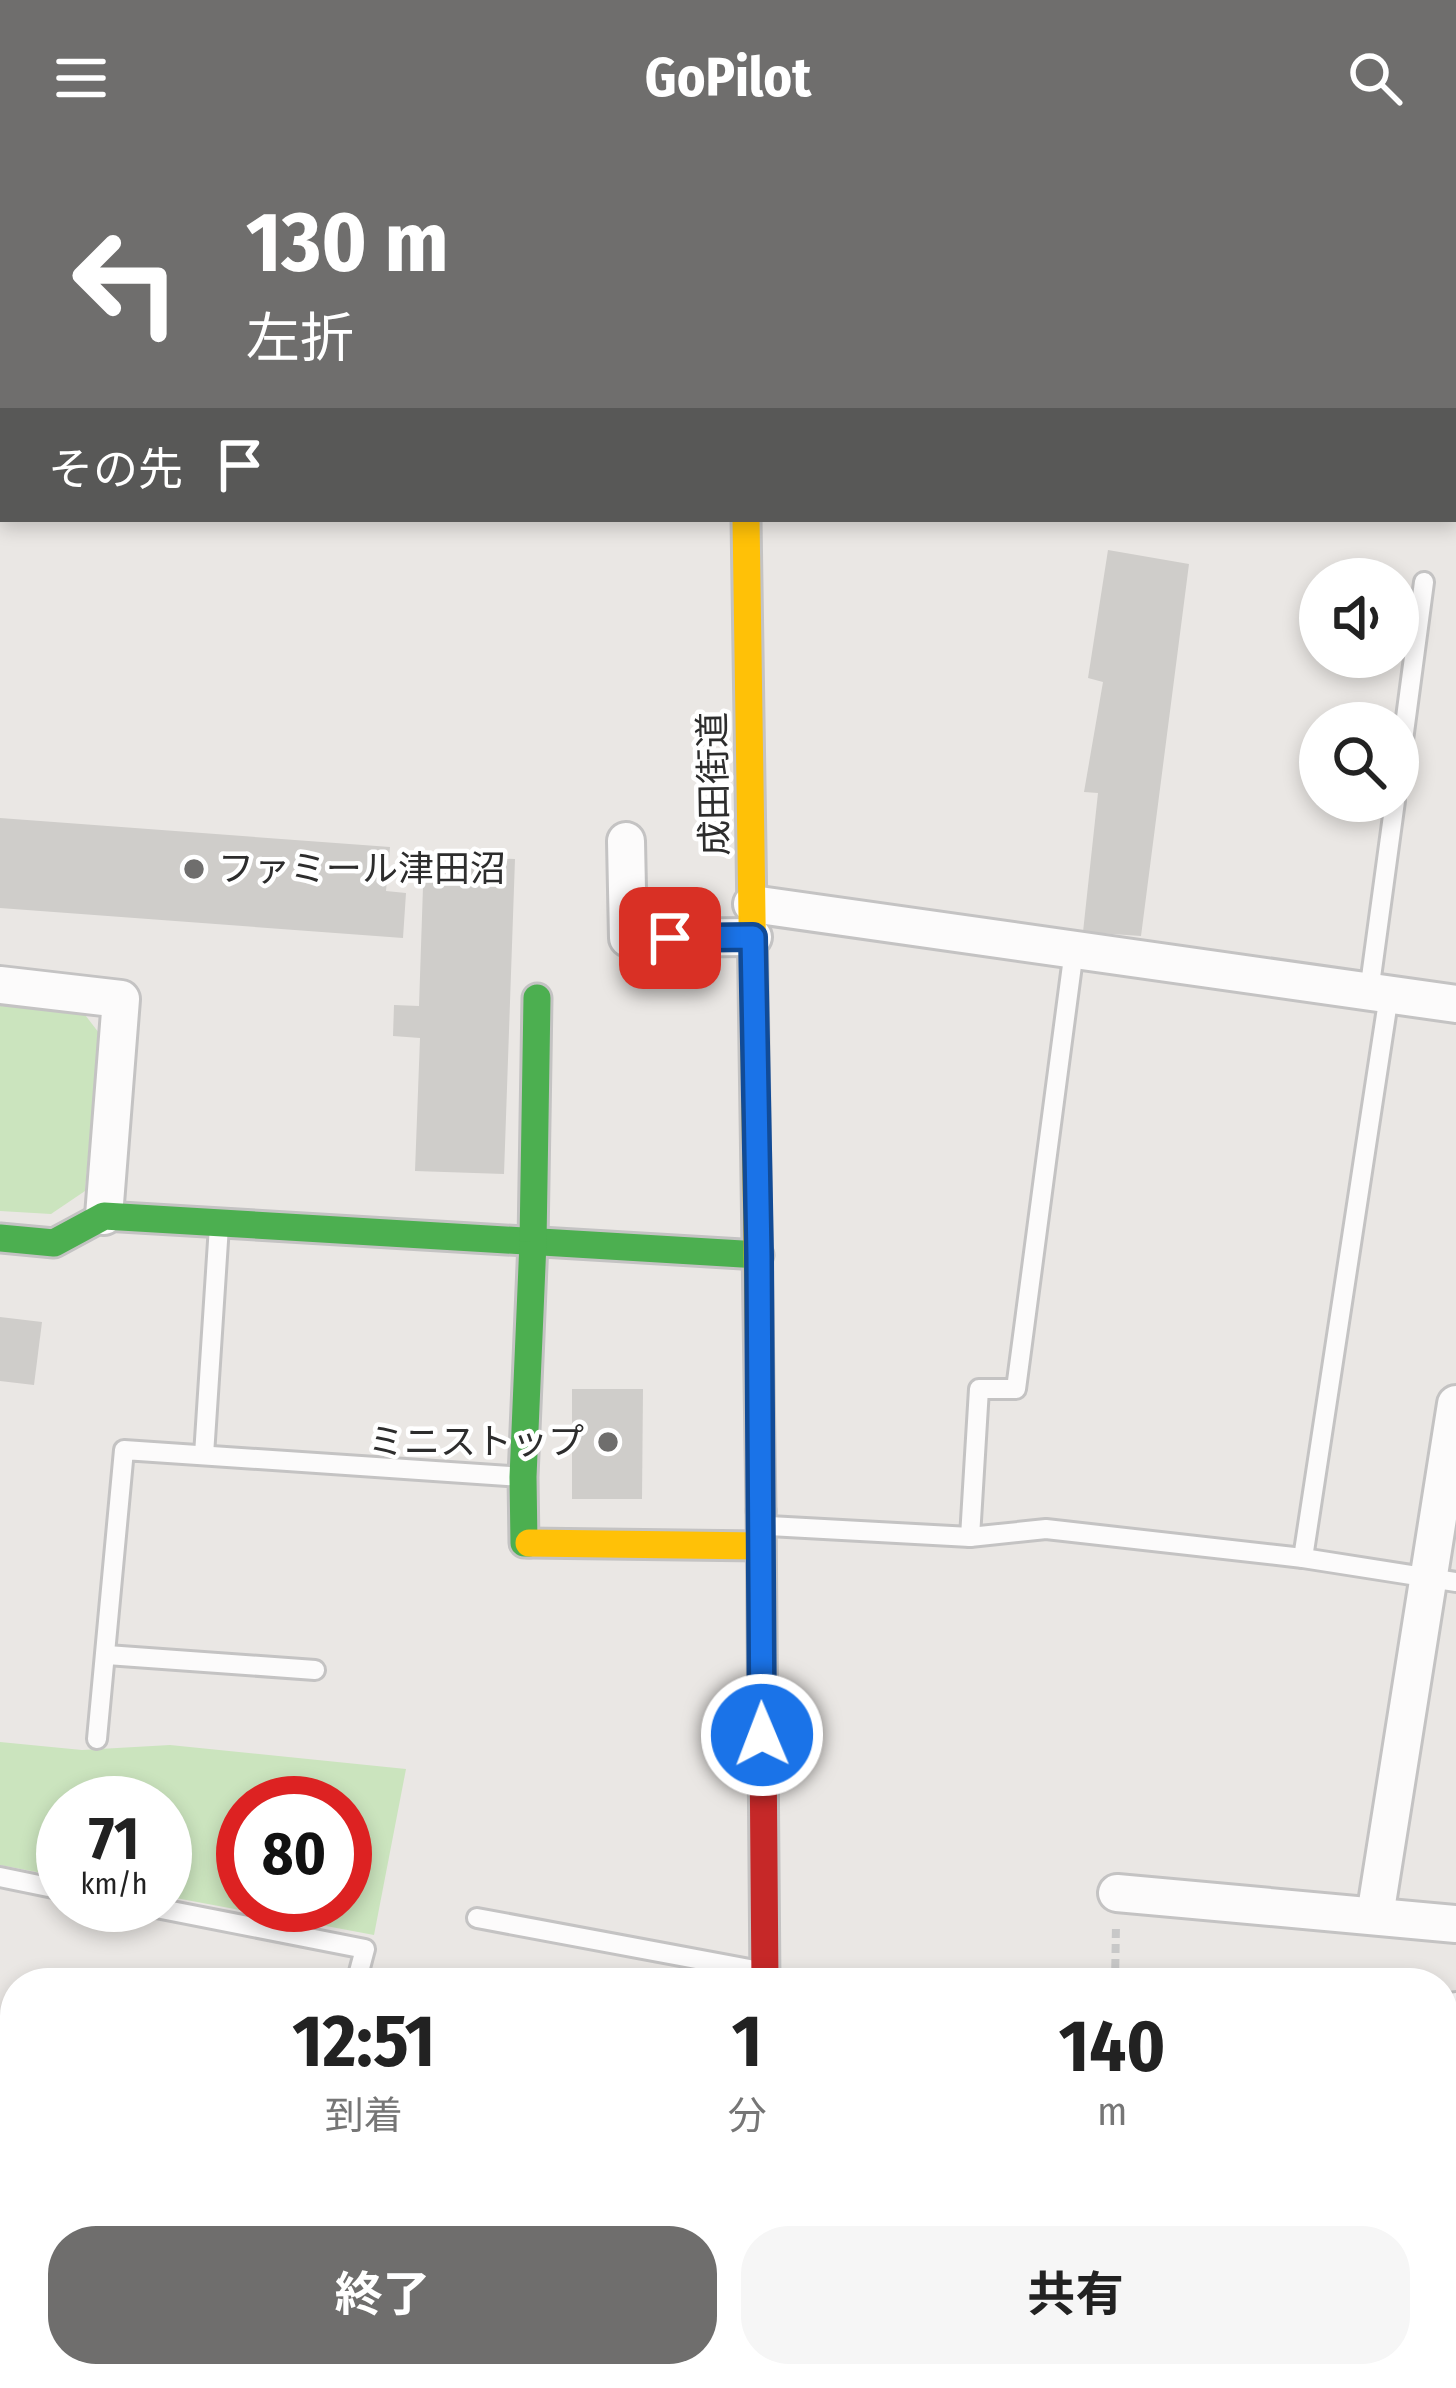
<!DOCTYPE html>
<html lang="ja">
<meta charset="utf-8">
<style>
:root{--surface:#fff;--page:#f6f6f6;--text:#222;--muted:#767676;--accent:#6f6e6d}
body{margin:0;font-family:"Fira Sans Condensed","Noto Sans JP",sans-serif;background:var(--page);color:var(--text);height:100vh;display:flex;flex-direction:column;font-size:45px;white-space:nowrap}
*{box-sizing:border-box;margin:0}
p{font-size:39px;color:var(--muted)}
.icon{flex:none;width:66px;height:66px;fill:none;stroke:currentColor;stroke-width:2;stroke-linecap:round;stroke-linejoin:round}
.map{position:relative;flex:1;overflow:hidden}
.drawer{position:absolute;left:0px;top:1812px;width:1458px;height:420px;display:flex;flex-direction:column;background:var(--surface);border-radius:48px 48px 0 0;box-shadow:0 6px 18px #0003}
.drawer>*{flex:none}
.hud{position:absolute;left:0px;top:0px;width:1458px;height:366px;box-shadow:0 6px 18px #0003;background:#6f6e6d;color:#fff;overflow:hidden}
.controls{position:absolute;left:1299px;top:402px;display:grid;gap:24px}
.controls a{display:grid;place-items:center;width:120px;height:120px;border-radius:50%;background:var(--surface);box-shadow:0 6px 18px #0003;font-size:60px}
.speed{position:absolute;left:36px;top:1620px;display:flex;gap:24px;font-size:60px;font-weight:700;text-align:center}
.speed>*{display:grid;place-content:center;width:156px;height:156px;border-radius:50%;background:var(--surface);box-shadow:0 6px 18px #0003;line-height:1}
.speed small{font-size:30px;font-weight:400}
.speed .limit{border:18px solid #d22;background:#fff;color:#111}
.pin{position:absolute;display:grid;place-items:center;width:102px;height:102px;color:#fff;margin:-51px;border-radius:24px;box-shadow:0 6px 18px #0006}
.me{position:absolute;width:132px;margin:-66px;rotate:359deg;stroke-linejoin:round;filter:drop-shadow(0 0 9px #0008)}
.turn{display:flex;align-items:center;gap:42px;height:252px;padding:0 48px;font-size:54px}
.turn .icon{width:156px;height:156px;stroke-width:2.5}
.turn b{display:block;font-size:84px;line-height:102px}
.then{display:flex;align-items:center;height:114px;padding:0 48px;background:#0003;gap:24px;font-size:45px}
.eta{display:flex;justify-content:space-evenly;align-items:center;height:204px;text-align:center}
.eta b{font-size:72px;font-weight:700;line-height:84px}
.cta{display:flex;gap:24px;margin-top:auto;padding:24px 48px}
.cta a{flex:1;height:138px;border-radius:48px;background:var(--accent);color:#fff;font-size:48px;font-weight:700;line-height:138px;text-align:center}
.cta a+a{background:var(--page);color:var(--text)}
header{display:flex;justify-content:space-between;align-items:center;height:156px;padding:0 48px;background:var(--accent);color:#fff;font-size:54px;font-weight:700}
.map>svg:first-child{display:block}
.green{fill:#cbe4be;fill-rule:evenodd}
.building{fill:#cfcdca}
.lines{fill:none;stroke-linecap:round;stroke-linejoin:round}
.lane-casing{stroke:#c4c3c3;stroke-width:24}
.street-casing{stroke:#c4c3c3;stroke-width:42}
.fast-casing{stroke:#c4c3c3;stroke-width:33}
.slow-casing{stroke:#c4c3c3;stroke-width:33}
.jam-casing{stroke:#c4c3c3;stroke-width:33}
.path{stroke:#c8c8c8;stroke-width:8;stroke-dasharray:9 6;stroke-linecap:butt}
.lane{stroke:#fcfbfb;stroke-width:18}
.street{stroke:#fcfbfb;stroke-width:36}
.fast{stroke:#4caf50;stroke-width:27}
.slow{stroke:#ffc107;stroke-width:27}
.jam{stroke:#c62828;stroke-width:27}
.rail{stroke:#dfdee0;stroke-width:9}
.route-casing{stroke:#114b97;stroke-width:30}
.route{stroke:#1a73e8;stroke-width:21}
.poi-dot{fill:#6f6e6d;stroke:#fff;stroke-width:4.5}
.labels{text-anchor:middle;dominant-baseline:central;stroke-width:9;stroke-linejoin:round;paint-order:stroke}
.street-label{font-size:36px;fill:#2d2d2d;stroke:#fff}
.poi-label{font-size:36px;fill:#2d2d2d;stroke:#fff;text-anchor:start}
</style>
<header><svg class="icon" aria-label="menu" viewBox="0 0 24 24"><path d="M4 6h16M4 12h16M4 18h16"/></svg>GoPilot<svg class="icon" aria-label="search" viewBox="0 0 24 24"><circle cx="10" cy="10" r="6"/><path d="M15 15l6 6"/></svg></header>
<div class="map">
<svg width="1456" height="2232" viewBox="0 0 1456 2232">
<rect width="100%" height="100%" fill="#eae7e4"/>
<g class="green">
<path d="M0,850l82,5 17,22 -14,158 -34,23 -51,-3z"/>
<path d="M0,1586l82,8 88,-5 236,24 -32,166 -209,-39v-93h-102v74l-63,-12zM243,1647h102v102h-102z"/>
</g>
<g class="building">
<path d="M1108,394l81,14 -48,372 -58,-4 15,-139 -14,-1 19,-110 -15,-4z"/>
<path d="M0,662l390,29 -4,44 20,2 -3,45 -403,-30z"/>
<path d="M424,701l91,2 -11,315 -89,-3 5,-133 -27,-2 1,-31 25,1z"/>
<path d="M0,1161l42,5 -8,63 -34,-4z"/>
<path d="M572,1233h71l-1,110h-70z"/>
</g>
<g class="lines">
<defs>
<g id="lane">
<path d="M1455,208h1"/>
<path d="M1398,622l26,-196"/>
<path d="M1369,836l26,-191"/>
<path d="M204,1299l15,-229"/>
<path d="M769,1370l201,11 76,-8 257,29 153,24"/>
<path d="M970,1381l9,-148h37l58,-439"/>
<path d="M1303,1402l86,-563"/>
<path d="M107,1499l208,15"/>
<path d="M97,1583l27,-289 399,27"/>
<path d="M0,1721l63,13"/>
<path d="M141,1749l224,44 -9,34"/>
<path d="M477,1762l278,52"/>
<path d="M0,2230l5,2"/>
</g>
<g id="street">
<path d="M626,685l2,97 125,-1"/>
<path d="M752,748l704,100"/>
<path d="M0,829l121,14 -17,217"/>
<path d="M1117,1737l339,31"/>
<path d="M1375,1760l81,-512"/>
<path d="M1443,1864l13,-9"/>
<path d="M0,1996l15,5"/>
</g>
<g id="fast">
<path d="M745,0v3"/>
<path d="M0,1082l54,5 50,-27 655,39"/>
<path d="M529,1387h-5l-1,-66 10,-235 4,-244"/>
<path d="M763,2217v15"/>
</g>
<g id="slow">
<path d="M746,363l15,992"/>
<path d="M529,1387l230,3"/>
</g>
<path id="jam" d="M761,1355l4,472"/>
</defs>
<use href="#lane" class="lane-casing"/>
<use href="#street" class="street-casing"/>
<use href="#fast" class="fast-casing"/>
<use href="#slow" class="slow-casing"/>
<use href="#jam" class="jam-casing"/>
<path class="path" d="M1115,1827l1,-58"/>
<use href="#lane" class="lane"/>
<use href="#street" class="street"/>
<use href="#fast" class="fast"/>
<use href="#slow" class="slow"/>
<use href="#jam" class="jam"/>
<g class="rail">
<path d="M1443,2082l13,-9"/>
<path d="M1443,2111l13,-10"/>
<path d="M1443,2144l13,-9"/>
<path d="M1443,2175l13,-9"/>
<path d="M1227,2232l22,-15"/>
<path d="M1270,2232l22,-15"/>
<path d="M1318,2232l22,-15"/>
<path d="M1361,2232l22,-15"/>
</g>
</g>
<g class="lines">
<defs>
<path id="route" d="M670,782l83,-1 6,318 3,480"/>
</defs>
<use href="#route" class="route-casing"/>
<use href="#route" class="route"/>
</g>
<g class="poi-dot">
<circle cx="194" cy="713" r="12"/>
<circle cx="608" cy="1286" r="12"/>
</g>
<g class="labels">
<g class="street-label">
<text transform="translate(714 628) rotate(-91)">成田街道</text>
</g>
<g class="poi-label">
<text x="218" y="713">ファミール津田沼</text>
<text x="584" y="1286" text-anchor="end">ミニストップ</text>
</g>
</g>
</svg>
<div class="controls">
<a><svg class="icon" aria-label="sound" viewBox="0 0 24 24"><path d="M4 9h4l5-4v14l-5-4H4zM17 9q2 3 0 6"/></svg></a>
<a><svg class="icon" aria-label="search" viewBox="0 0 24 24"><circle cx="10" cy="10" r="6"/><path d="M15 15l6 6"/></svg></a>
</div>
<div class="speed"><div>71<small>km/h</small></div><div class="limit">80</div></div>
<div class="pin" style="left:670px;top:782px;background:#d93025"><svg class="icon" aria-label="arrive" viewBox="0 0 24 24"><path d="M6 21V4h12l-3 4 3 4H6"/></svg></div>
<svg class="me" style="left:762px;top:1579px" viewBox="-20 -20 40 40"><circle r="17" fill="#1a73e8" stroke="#fff" stroke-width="3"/><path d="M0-11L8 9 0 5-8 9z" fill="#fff"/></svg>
<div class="hud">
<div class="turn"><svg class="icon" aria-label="left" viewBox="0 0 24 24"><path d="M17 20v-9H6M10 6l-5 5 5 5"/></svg><div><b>130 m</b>左折</div></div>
<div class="then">その先<svg class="icon" aria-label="arrive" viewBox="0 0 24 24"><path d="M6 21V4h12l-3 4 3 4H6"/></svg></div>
</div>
<section class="drawer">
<div class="eta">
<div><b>12:51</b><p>到着</p></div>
<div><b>1</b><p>分</p></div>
<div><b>140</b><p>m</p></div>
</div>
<div class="cta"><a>終了</a><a>共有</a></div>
</section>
</div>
